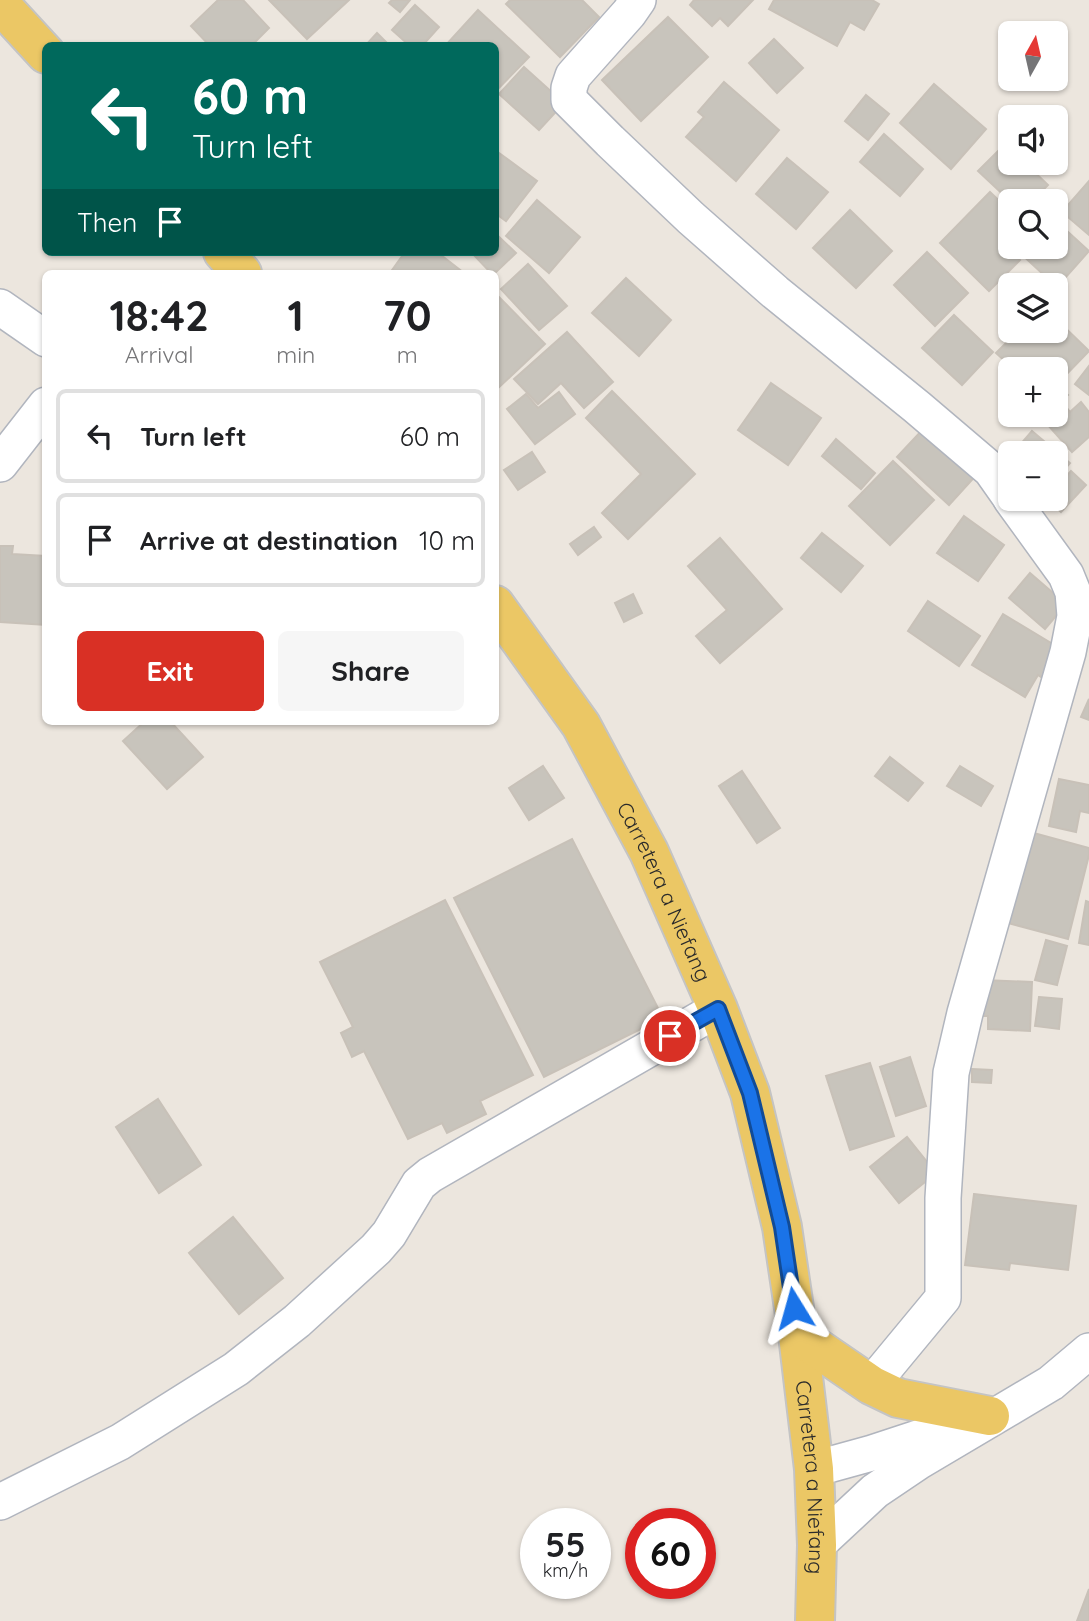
<!DOCTYPE html>
<meta charset="utf-8">
<style>
:root{--surface:#fff;--page:#f6f6f6;--text:#202124;--muted:#757577;--line:#e0e0e0;--accent:#d93025}
body{margin:0;font-family:Quicksand,sans-serif;background:var(--page);color:var(--text);height:100vh;display:flex;flex-direction:column;font-size:26px;white-space:nowrap}
*{box-sizing:border-box;margin:0}
p{font-size:23px;color:var(--muted)}
.icon{flex:none;width:38px;height:38px;fill:none;stroke:currentColor;stroke-width:2;stroke-linecap:round;stroke-linejoin:round}
.map{position:relative;flex:1;overflow:hidden}
.details{position:absolute;left:42px;top:270px;width:457px;height:455px;display:flex;flex-direction:column;background:var(--surface);border-radius:10px;box-shadow:0 2px 5px #0004}
.details>*{flex:none}
.guide{position:absolute;left:42px;top:42px;width:457px;height:214px;border-radius:10px;box-shadow:0 2px 5px #0004;background:#00695c;color:#fff;overflow:hidden}
.needle{width:46px;rotate:8deg}
.buttons{position:absolute;left:998px;top:21px;display:grid;gap:14px}
.buttons a{display:grid;place-items:center;width:70px;height:70px;border-radius:10px;background:var(--surface);box-shadow:0 2px 5px #0004;font-size:35px}
.speed{position:absolute;left:520px;top:1508px;display:flex;gap:14px;font-size:35px;font-weight:700;text-align:center}
.speed>*{display:grid;place-content:center;width:91px;height:91px;border-radius:50%;background:var(--surface);box-shadow:0 2px 5px #0004;line-height:1}
.speed small{font-size:18px;font-weight:400}
.speed .limit{border:10px solid #d22;background:#fff;color:#111}
.pin{position:absolute;display:grid;place-items:center;width:60px;height:60px;color:#fff;margin:-30px;border:4px solid #fff;border-radius:50%;box-shadow:0 2px 7px #0007}
.me{position:absolute;width:77px;margin:-38px;rotate:352deg;stroke-linejoin:round;filter:drop-shadow(0 0 5px #0008)}
.turn{display:flex;align-items:center;gap:24px;height:147px;padding:0 35px;font-size:32px}
.turn .icon{width:91px;height:91px;stroke-width:2.5}
.turn b{display:block;font-size:49px;line-height:60px}
.then{display:flex;align-items:center;height:66px;padding:0 35px;background:#0003;gap:14px;font-size:26px}
.eta{display:flex;justify-content:space-evenly;align-items:center;height:119px;text-align:center}
.eta b{font-size:42px;font-weight:800;line-height:49px}
.primary-button{display:flex;gap:14px;margin-top:auto;padding:14px 35px}
.primary-button a{flex:1;height:80px;border-radius:10px;background:var(--accent);color:#fff;font-size:28px;font-weight:800;line-height:80px;text-align:center}
.primary-button a+a{background:var(--page);color:var(--text)}
ul{padding:0;list-style:none}
li{display:flex;align-items:center;gap:21px;height:94px;margin:0 14px 10px;padding:0 21px;border:4px solid var(--line);border-radius:10px}
li div{flex:1}
li b{display:block;font-size:26px}
li em{font-style:normal}
.map>svg:first-child{display:block}
.building{fill:#c8c4bc;stroke:#c8c1b8;stroke-width:2}
.lines{fill:none;stroke-linecap:round;stroke-linejoin:round}
.minor-casing{stroke:#b1b5be;stroke-width:38}
.major-casing{stroke:#c4c4c4;stroke-width:42}
.minor{stroke:#fff;stroke-width:35}
.major{stroke:#ebc765;stroke-width:38}
.route-casing{stroke:#114b97;stroke-width:18}
.route{stroke:#1a73e8;stroke-width:12}
.labels{text-anchor:middle;dominant-baseline:central;stroke-width:7;stroke-linejoin:round;paint-order:stroke}
.street-label{font-size:21px;fill:#2b2b2b;stroke:#fff}
</style>
<div class="map">
<svg width="1089" height="1621" viewBox="0 0 1089 1621">
<rect width="100%" height="100%" fill="#ece6de"/>
<g class="building">
<path d="M218,0h25l26,28 -18,18h-41l-19,-20z"/>
<path d="M269,0h80l-42,39z"/>
<path d="M392,0h18l-10,12 -11,-9z"/>
<path d="M510,0h72l17,17 -39,40 -54,-53z"/>
<path d="M694,0h59l-25,26 -8,-8 -8,8 -22,-21z"/>
<path d="M774,0h98l7,4 -15,26 -14,-8 -13,24 -68,-37z"/>
<path d="M415,5l24,22 -17,19h-12l-18,-16z"/>
<path d="M478,10l51,47 -34,35v-46h-50z"/>
<path d="M668,17l40,40 -67,64 -39,-41z"/>
<path d="M377,33l13,13h-25z"/>
<path d="M774,39l29,29 -26,25 -28,-30z"/>
<path d="M524,67l40,36 -25,27 -40,-36z"/>
<path d="M724,82l55,48 -43,51 -50,-44 18,-20 -6,-5z"/>
<path d="M934,84l52,45 -35,40 -51,-46z"/>
<path d="M866,95l23,19 -21,26 -23,-19z"/>
<path d="M884,134l39,35 -23,27 -40,-34z"/>
<path d="M1005,144l5,4v15h15l23,22 -16,16h-22l-32,-30z"/>
<path d="M495,150l42,31 -31,40 -11,-8z"/>
<path d="M787,158l41,34 -32,37 -40,-35z"/>
<path d="M1089,181v54l-27,-23z"/>
<path d="M990,192l20,19v36h5l-5,5 10,8 -31,31 -49,-48z"/>
<path d="M537,200l43,37 -31,36 -43,-37z"/>
<path d="M850,210l42,41 -36,37 -43,-40z"/>
<path d="M1055,220l34,31 -32,36 -38,-35 4,-5h32z"/>
<path d="M495,233l21,20 -21,20h-4l-20,-21h24z"/>
<path d="M405,252h32l27,21h-74z"/>
<path d="M927,252l41,41 -33,33 -41,-41z"/>
<path d="M528,264l39,42 -28,24 -38,-41z"/>
<path d="M626,278l45,42 -32,36 -47,-43z"/>
<path d="M495,293l50,51 -50,47z"/>
<path d="M954,315l39,37 -31,33 -40,-37z"/>
<path d="M1055,318l34,33 -31,32 4,3 -7,7v-24h-45v10l-9,-9 6,-7 -11,-10 22,-22h37z"/>
<path d="M567,332l46,50 -29,26 -23,-25 -23,21 -24,-25z"/>
<path d="M1089,366v29l-14,-11z"/>
<path d="M771,383l50,35 -33,47 -50,-35z"/>
<path d="M1063,390l5,5 -7,6 9,11 11,-10 8,10v25l-17,15 -33,-37h16v-18z"/>
<path d="M612,391l83,83 -67,65 -26,-26 39,-39 -55,-56z"/>
<path d="M559,392l16,22 -40,30 -28,-35 19,-15 12,14z"/>
<path d="M927,425l52,47 -30,33 -52,-48z"/>
<path d="M1032,431l38,32 -15,17v-27h-42z"/>
<path d="M836,439l39,34 -14,16 -39,-33z"/>
<path d="M532,452l13,20 -27,18 -14,-20z"/>
<path d="M893,461l41,39 -44,45 -41,-39z"/>
<path d="M1071,471l15,14 -25,27 -15,-13h9v-10z"/>
<path d="M964,516l40,29 -26,36 -41,-28z"/>
<path d="M594,527l7,10 -23,18 -8,-11z"/>
<path d="M822,533l41,33 -22,26 -40,-34z"/>
<path d="M720,538l62,71 -62,54 -24,-27 31,-26 -39,-44z"/>
<path d="M0,546h13l-1,8 34,2v69l-46,-3z"/>
<path d="M1030,573l36,31 -21,25 -36,-31z"/>
<path d="M633,594l9,19 -18,9 -9,-19z"/>
<path d="M928,601l52,35 -21,30 -51,-35z"/>
<path d="M1003,614l63,38 -19,29 -9,-6 -13,22 -53,-32z"/>
<path d="M1089,699v21l-8,-3z"/>
<path d="M145,721h25l33,36 -36,32 -44,-48z"/>
<path d="M890,757l33,26 -15,18 -33,-25z"/>
<path d="M543,766l21,32 -35,22 -20,-32z"/>
<path d="M960,766l33,20 -12,20 -34,-20z"/>
<path d="M742,771l38,57 -23,15 -38,-57z"/>
<path d="M1059,779l30,6v28l-9,-2 -4,21 -27,-6z"/>
<path d="M1030,832l59,16v7l-21,84 -60,-16z"/>
<path d="M572,839l91,179 -119,59 -90,-179z"/>
<path d="M445,900l88,175 -53,26 6,13 -39,19 -5,-10 -34,16 -44,-88 -12,6 -11,-24 12,-6 -33,-65z"/>
<path d="M1086,901l3,1v43l-10,-2z"/>
<path d="M1046,940l21,6 -10,39 -22,-5z"/>
<path d="M983,980l49,2 -2,49 -42,-2v-13h-7z"/>
<path d="M1039,997l23,2 -3,30 -24,-3z"/>
<path d="M910,1057l16,49 -30,10 -16,-49z"/>
<path d="M870,1063l24,73 -44,14 -24,-74z"/>
<path d="M972,1069l20,1 -1,13 -19,-1z"/>
<path d="M158,1099l43,66 -42,28 -43,-66z"/>
<path d="M907,1137l29,36 -37,30 -29,-36z"/>
<path d="M974,1194l102,12 -8,64 -58,-7 -1,7 -44,-5z"/>
<path d="M233,1217l50,61 -44,36 -50,-61z"/>
<path d="M1089,1589v32h-12z"/>
</g>
<g class="lines">
<defs>
<g id="minor">
<path d="M638,0l-9,13 -56,63 -4,12v12l41,41 81,77 84,74 142,115 74,63 19,27"/>
<path d="M0,307l46,32"/>
<path d="M0,464l46,-59"/>
<path d="M871,1385l72,-87v-100l8,-125 14,-60 103,-361 7,-36 -2,-24 -7,-17 -55,-76"/>
<path d="M814,1469l58,-16 76,-25"/>
<path d="M0,1502l120,-60 116,-73 61,-48 79,-72 13,-15 30,-50 11,-9 288,-166"/>
<path d="M817,1545l58,-54 43,-29 133,-79 38,-32"/>
</g>
<g id="major">
<path d="M0,4l46,50"/>
<path d="M223,252l19,21"/>
<path id="s1" d="M495,605l86,120 68,127 69,157 32,84 32,134 16,108 16,134 3,76 -2,76"/>
<path d="M798,1335l73,50 27,13 92,18"/>
</g>
</defs>
<use href="#minor" class="minor-casing"/>
<use href="#major" class="major-casing"/>
<use href="#minor" class="minor"/>
<use href="#major" class="major"/>
</g>
<g class="lines">
<defs>
<path id="route" d="M670,1036l48,-27 32,84 32,134 12,81"/>
</defs>
<use href="#route" class="route-casing"/>
<use href="#route" class="route"/>
</g>
<g class="labels">
<g class="street-label">
<text stroke="none"><textPath href="#s1" startOffset="334">Carretera a Niefang</textPath></text>
<text stroke="none"><textPath href="#s1" startOffset="943">Carretera a Niefang</textPath></text>
</g>
</g>
</svg>
<div class="buttons">
<a><svg class="needle" viewBox="-14 -14 28 28"><path d="M0-13l5 13h-10z" fill="#e53935"/><path d="M0 13l5-13h-10z" fill="#757577"/></svg></a>
<a><svg class="icon" aria-label="sound" viewBox="0 0 24 24"><path d="M4 9h4l5-4v14l-5-4H4zM17 9q2 3 0 6"/></svg></a>
<a><svg class="icon" aria-label="search" viewBox="0 0 24 24"><circle cx="10" cy="10" r="6"/><path d="M15 15l6 6"/></svg></a>
<a><svg class="icon" aria-label="layers" viewBox="0 0 24 24"><path d="M12 4l9 5-9 5-9-5zM3 14l9 5 9-5"/></svg></a>
<a>+</a>
<a>−</a>
</div>
<div class="speed"><div>55<small>km/h</small></div><div class="limit">60</div></div>
<div class="pin" style="left:670px;top:1036px;background:#d93025"><svg class="icon" aria-label="arrive" viewBox="0 0 24 24"><path d="M6 21V4h12l-3 4 3 4H6"/></svg></div>
<svg class="me" style="left:794px;top:1308px" viewBox="-20 -20 40 40"><path d="M0-17L14 15 0 8-14 15z" fill="#1a73e8" stroke="#fff" stroke-width="4"/></svg>
<div class="guide">
<div class="turn"><svg class="icon" aria-label="left" viewBox="0 0 24 24"><path d="M17 20v-9H6M10 6l-5 5 5 5"/></svg><div><b>60 m</b>Turn left</div></div>
<div class="then">Then<svg class="icon" aria-label="arrive" viewBox="0 0 24 24"><path d="M6 21V4h12l-3 4 3 4H6"/></svg></div>
</div>
<section class="details">
<div class="eta">
<div><b>18:42</b><p>Arrival</p></div>
<div><b>1</b><p>min</p></div>
<div><b>70</b><p>m</p></div>
</div>
<ul>
<li><svg class="icon" aria-label="left" viewBox="0 0 24 24"><path d="M17 20v-9H6M10 6l-5 5 5 5"/></svg><div><b>Turn left</b></div><em>60 m</em></li>
<li><svg class="icon" aria-label="arrive" viewBox="0 0 24 24"><path d="M6 21V4h12l-3 4 3 4H6"/></svg><div><b>Arrive at destination</b></div><em>10 m</em></li>
</ul>
<div class="primary-button"><a>Exit</a><a>Share</a></div>
</section>
</div>
